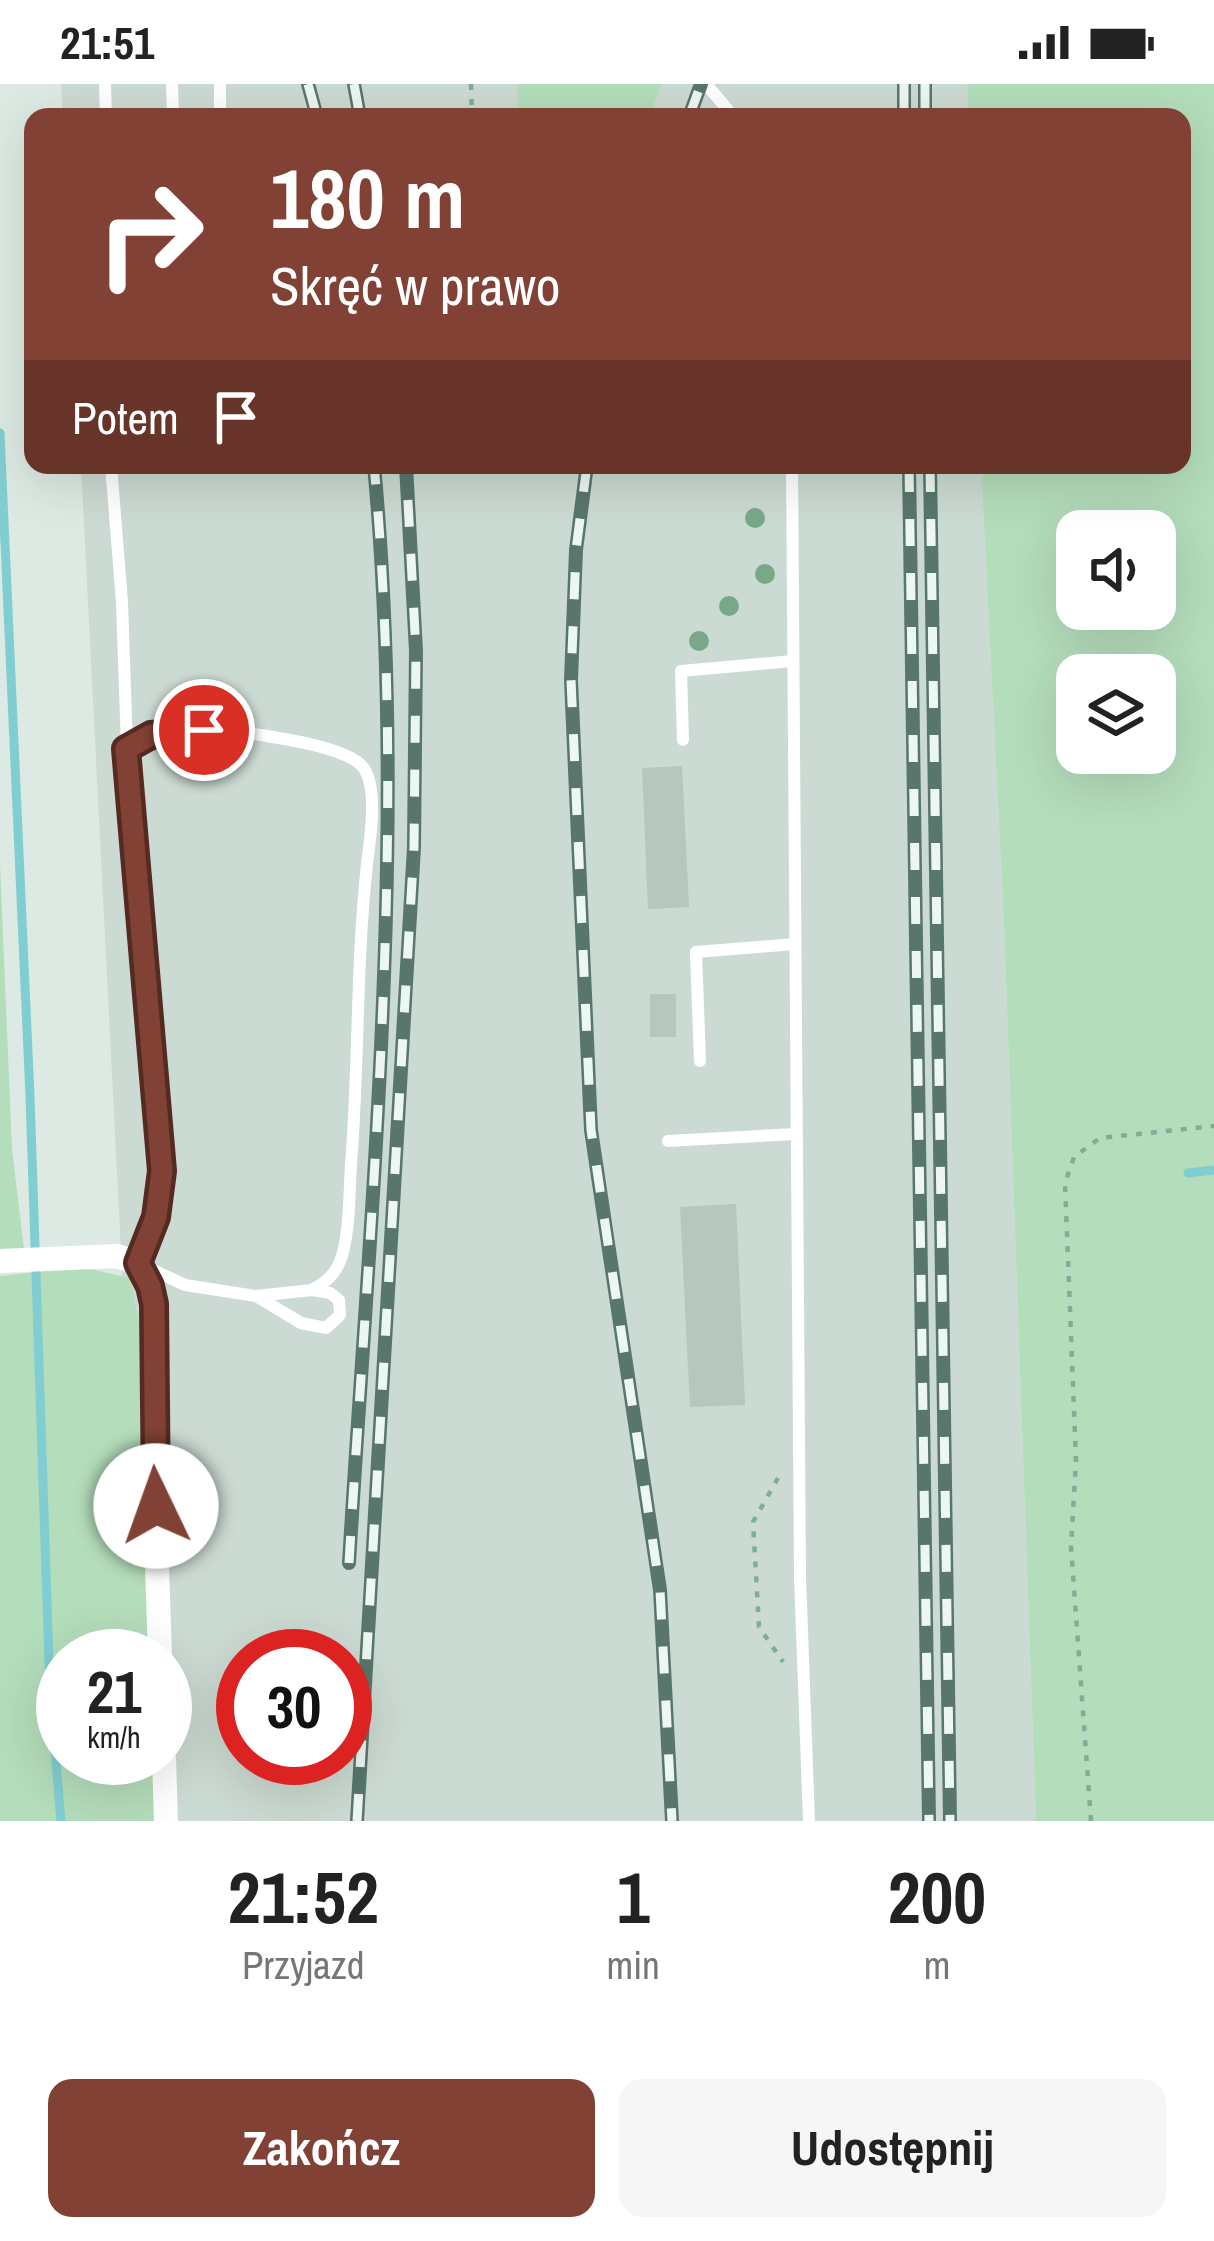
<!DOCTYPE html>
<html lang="pl">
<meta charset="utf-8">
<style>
:root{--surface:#fff;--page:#f6f6f6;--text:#222;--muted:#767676;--accent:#824135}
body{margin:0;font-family:"Archivo Narrow",sans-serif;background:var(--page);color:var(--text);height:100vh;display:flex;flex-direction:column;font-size:45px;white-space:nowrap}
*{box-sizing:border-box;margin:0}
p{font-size:39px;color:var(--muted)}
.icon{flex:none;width:66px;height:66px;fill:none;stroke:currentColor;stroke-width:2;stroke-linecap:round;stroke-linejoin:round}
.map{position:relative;height:1737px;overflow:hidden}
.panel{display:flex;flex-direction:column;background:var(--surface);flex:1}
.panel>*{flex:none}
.top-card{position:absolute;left:24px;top:24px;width:1167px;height:366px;border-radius:24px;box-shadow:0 12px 48px #0002;background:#824135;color:#fff;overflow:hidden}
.fabs{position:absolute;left:1056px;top:426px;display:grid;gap:24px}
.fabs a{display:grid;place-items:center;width:120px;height:120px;border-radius:24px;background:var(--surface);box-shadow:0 12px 48px #0002;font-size:60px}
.speed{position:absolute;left:36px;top:1545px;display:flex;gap:24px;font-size:60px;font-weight:700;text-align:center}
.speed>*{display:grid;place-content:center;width:156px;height:156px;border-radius:50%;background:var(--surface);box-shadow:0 12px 48px #0002;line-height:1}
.speed small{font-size:30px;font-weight:400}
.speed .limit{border:18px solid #d22;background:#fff;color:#111}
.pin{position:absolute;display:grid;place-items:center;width:102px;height:102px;color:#fff;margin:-51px;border:6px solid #fff;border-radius:50%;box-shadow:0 3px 12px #0007}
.me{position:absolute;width:132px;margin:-66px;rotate:357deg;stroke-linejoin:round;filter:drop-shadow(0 0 9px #0008)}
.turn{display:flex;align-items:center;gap:42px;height:252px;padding:0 48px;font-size:54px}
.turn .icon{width:156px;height:156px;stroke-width:2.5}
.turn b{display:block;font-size:84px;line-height:102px}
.then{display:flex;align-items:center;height:114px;padding:0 48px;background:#0003;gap:24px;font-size:45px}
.eta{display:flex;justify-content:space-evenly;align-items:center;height:204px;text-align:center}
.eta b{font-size:72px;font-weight:700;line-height:84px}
.button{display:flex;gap:24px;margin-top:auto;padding:24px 48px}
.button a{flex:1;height:138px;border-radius:24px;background:var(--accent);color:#fff;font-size:48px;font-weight:700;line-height:138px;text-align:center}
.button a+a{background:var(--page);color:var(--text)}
.status{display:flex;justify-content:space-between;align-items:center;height:84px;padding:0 60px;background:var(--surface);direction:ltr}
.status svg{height:33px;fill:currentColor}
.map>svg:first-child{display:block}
.built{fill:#cbdad2;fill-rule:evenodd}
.green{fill:#b4ddbb;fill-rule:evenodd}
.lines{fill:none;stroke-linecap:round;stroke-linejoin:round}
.stream{stroke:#81ced2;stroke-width:9}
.building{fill:#b5c7be}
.path{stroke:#7caf9a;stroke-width:4.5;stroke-dasharray:6 9;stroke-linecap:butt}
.lane{stroke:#fff;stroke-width:12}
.street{stroke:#fff;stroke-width:24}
.rail-casing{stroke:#58766b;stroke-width:14}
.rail{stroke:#edf7f1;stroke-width:9;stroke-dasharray:27;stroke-linecap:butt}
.tree{fill:#79a888}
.route-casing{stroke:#542a22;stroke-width:30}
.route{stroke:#824135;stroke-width:21}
</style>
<div class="status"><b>21:51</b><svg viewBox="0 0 49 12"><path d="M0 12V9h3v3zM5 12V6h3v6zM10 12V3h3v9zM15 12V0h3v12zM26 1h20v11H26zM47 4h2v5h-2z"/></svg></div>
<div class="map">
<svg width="1214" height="1737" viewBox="0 0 1214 1737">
<rect width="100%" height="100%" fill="#ddeae3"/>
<g class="built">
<path d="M61,0h906l1,33h-905z"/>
<path d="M81,381h900l23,459 32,897h-892l21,-63v-102l-42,-365zM243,1572h102v102h-102z"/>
</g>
<g class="green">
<path d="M517,0h145l-13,33h-131z"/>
<path d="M967,0h247v1737h-178l-32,-897 -23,-459h201v-348h-214zM1155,447v78h-78v-78zM1077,591h78v78h-78z"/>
<path d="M0,780l12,285 12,100 -24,2z"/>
<path d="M82,1183l48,11 14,70 9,308h-90v102h91l1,63h-155v-545z"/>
</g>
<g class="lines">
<g class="stream">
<path d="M0,349l30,663 20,596 11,129"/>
<path d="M1188,1089l26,-3"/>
</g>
</g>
<g class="building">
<path d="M682,682l7,141 -41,2 -6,-141z"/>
<rect x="650" y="910" width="26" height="43"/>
<path d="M736,1120l9,201 -55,2 -10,-200z"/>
</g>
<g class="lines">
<g class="path">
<path d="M471,0l1,33"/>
<path d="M778,1394l-25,44 6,105 24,35"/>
<path d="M1091,1737l-20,-274 5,-86 -11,-278 9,-26 26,-19 114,-12"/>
</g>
<g class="lane">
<path d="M105,0l1,33"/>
<path d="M172,0l1,33"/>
<path d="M220,0v33"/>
<path d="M706,0l28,33"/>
<path d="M111,381l11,137 7,204 33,365 -6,46 -18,46 47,22 71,11 45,27 25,5 14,-13 -1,-15 -9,-7 -18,-3 -56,6"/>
<path d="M792,381l8,1112 9,244"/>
<path d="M683,656l-2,-69 112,-10"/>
<path d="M126,665c34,-26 83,-22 123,-16 28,5 94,13 113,33 17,19 8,75 5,98 -11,100 -8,201 -16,301 -2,30 -1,62 -9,91 -5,16 -14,26 -29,33"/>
<path d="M700,977l-4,-109 99,-8"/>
<path d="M668,1057l128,-7"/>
</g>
<g class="street">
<path d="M0,1177l117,-5 21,7 8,12 9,45 -3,97 8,239"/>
<path d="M164,1674l2,63"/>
</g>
<defs>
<g id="rail">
<path d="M308,0l9,33"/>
<path d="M354,0l6,33"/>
<path d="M904,0v33"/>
<path d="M925,0v33"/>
<path d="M689,33l12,-33"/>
<path d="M587,381l-11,85 -5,130 20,450 69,460 12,231"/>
<path d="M909,381l20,1356"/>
<path d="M930,381l20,1356"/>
<path d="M349,1479c22,-366 59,-732 25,-1098"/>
<path d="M357,1737l57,-974 2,-196 -10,-186"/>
</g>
</defs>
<use href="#rail" class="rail-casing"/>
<use href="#rail" class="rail"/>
</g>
<g class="tree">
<circle cx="755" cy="434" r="10"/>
<circle cx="765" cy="490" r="10"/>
<circle cx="729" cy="522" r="10"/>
<circle cx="699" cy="557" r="10"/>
</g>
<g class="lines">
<defs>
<path id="route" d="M156,1422l-2,-202 -4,-18 -12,-23 18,-46 6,-46 -36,-422 25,-14 53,-5"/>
</defs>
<use href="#route" class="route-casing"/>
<use href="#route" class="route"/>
</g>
</svg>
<div class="fabs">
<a><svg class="icon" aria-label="sound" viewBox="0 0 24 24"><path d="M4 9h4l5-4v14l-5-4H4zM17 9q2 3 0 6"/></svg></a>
<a><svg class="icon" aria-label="layers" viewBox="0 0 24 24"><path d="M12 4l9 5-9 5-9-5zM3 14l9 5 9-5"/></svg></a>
</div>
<div class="speed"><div>21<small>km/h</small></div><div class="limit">30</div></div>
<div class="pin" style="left:204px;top:646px;background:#d93025"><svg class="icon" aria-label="arrive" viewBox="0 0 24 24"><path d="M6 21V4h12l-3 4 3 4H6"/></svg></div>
<svg class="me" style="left:156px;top:1422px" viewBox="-20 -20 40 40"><circle r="19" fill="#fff"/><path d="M0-13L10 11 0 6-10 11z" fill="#824135"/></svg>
<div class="top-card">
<div class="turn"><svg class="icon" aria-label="right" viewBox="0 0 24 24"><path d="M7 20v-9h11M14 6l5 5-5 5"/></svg><div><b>180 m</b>Skręć w prawo</div></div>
<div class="then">Potem<svg class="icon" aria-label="arrive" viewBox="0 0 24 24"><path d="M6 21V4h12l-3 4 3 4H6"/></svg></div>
</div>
</div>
<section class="panel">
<div class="eta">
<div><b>21:52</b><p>Przyjazd</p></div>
<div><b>1</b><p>min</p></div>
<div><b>200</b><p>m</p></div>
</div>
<div class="button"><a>Zakończ</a><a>Udostępnij</a></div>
</section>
